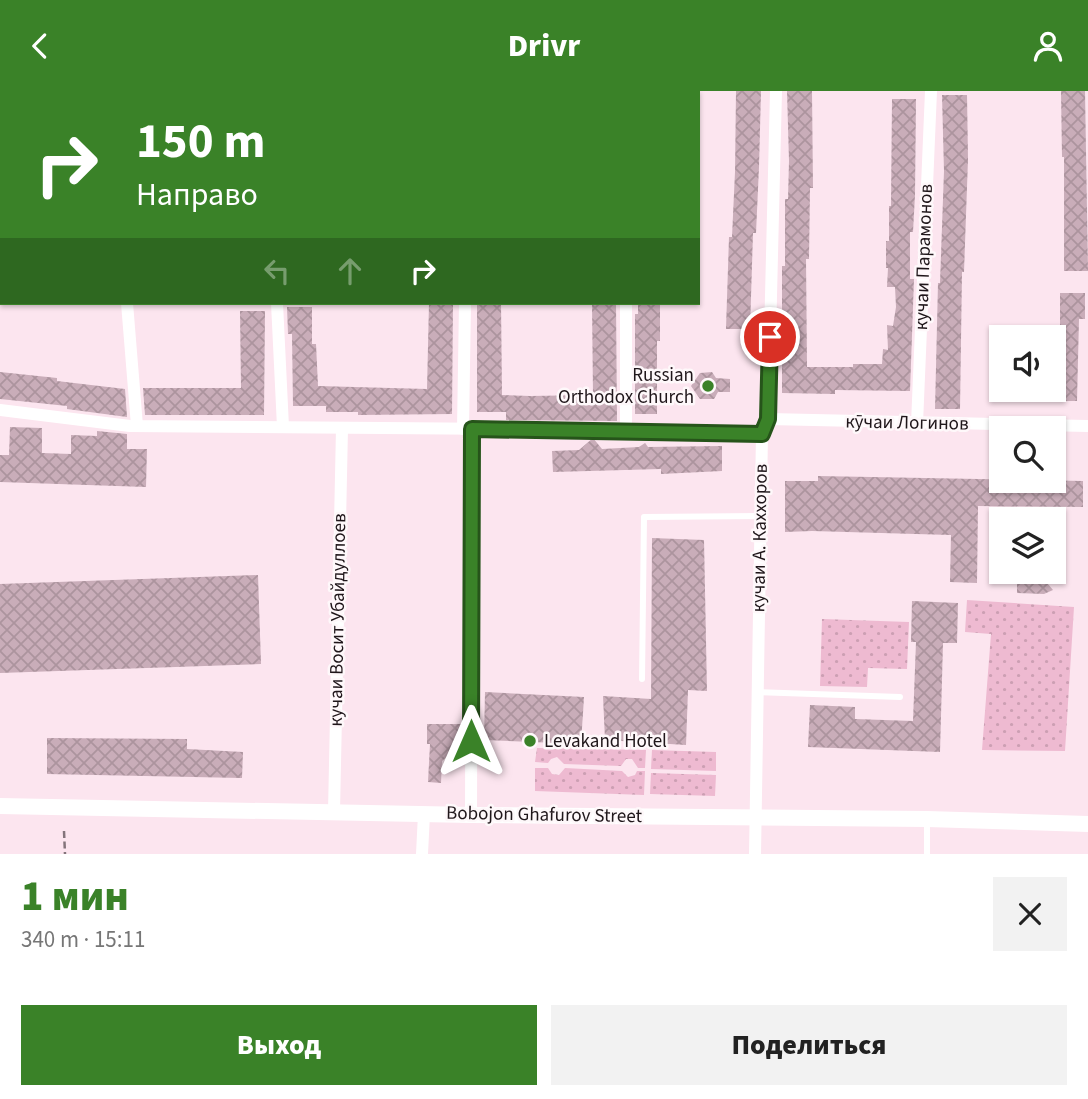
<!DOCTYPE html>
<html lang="ru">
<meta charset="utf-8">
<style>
:root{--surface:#fff;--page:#f2f2f2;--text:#222;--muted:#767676;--accent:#3a8228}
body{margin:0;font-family:"Source Sans 3",sans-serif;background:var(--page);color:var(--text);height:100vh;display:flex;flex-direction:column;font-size:26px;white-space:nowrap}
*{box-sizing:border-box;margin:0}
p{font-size:23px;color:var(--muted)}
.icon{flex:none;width:38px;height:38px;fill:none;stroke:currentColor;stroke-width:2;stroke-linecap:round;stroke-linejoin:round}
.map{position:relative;height:763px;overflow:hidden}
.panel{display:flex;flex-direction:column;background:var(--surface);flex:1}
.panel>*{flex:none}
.top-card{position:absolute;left:0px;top:0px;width:700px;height:214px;box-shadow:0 2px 5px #0004;background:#3a8228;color:#fff;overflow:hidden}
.controls{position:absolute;left:989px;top:234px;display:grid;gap:14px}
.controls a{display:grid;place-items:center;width:77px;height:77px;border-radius:0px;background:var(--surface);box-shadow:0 2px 5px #0004;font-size:35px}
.pin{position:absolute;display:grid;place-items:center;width:60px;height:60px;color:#fff;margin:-30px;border:4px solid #fff;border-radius:50%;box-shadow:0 2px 7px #0007}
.me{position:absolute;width:77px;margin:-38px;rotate:0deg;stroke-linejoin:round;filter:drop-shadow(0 0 5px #0008)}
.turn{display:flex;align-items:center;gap:24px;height:147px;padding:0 21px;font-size:32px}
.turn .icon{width:91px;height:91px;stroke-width:2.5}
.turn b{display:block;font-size:49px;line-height:60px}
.lanes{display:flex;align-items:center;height:66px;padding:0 21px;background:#0003;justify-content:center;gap:35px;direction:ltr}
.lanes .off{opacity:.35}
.round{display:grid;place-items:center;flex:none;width:74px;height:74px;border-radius:0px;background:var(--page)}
.headline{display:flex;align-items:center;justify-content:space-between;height:119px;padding:0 21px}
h1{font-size:42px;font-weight:800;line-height:52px;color:var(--accent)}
.cta{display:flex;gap:14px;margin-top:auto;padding:14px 21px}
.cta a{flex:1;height:80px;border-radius:0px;background:var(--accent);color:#fff;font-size:28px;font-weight:800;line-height:80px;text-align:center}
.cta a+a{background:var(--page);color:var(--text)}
header{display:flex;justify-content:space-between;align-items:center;height:91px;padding:0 21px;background:var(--accent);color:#fff;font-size:32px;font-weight:800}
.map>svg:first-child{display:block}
.grass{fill:url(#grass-dots)}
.building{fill:url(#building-cross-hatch)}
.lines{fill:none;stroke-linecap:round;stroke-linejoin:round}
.path{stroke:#84747b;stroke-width:2.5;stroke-dasharray:7 3.5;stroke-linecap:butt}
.service{stroke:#fff;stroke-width:6}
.minor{stroke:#fff;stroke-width:12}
.tertiary{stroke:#fff;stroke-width:16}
.route-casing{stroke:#26541a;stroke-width:18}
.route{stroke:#3a8228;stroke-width:12}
.poi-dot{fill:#3a8228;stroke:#fef8fa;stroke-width:2.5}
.labels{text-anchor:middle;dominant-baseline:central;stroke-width:5;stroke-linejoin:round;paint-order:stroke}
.street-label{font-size:19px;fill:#1f161a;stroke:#fef8fa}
.poi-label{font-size:19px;fill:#1f161a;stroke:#fef8fa;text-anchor:end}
</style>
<header><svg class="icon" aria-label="back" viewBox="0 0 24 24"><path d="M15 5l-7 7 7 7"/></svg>Drivr<svg class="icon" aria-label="person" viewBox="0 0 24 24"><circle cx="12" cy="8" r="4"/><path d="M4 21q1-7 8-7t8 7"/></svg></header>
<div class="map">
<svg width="1088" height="763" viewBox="0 0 1088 763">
<defs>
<pattern id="grass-dots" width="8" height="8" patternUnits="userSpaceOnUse" patternTransform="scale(1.75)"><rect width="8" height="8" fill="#eebad1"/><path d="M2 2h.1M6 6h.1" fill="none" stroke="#cc9fb3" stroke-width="1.8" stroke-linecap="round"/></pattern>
<pattern id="building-cross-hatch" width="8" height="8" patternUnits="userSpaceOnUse" patternTransform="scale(1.75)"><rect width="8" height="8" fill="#c9adb9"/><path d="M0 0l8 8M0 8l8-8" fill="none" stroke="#ac949e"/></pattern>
</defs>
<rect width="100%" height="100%" fill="#fce5ef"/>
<g class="grass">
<path d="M967,509l107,7 -9,144 -83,-1 9,-116 -26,-2z"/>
<path d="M822,528l87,3 -2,47 -39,-1 -1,19 -47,-1z"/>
<path d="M537,657l109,2 -1,18h-7l-6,-9h-6l-5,7 -57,-2 -7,-7 -6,2 -3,4 -13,-1z"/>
<path d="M652,659l64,2v19l-65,-2z"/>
<path d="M535,677h13l4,6 7,1 6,-7 57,3 6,6 7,-2 2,-4h8l-1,24 -109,-4z"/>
<path d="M651,682l65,2 -1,21 -65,-2z"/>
</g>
<g class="building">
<path d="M736,0h25l-2,76 -3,66h-3l-3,96h-24l3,-92h3l3,-65z"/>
<path d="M787,0h25l1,97h-3l-1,71h-3l1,108h46v-3h29l1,-15 5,1 -1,-25 6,1 3,-19 -1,-20h-8l1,-19h-2v-27h3v-35h2l1,-107h24l-1,96 -2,37h-3v47h4l-4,112 -75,-1v4l-53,-1v-127h3v-67h3l1,-38z"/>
<path d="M1061,0h24l3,180h-24v-114h-2z"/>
<path d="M942,4h25l1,64 -4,113h-2l-2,137h-25l3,-126h2l4,-112z"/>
<path d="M1060,202h25v26h-6l-2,82h-24l1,-68h6z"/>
<path d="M429,212h24l-1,111 -94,1v-3h-32v-6h-33l-1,-72h-4l-1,-27h25v37h4l2,42 109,3z"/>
<path d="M477,212h24l1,92 28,1 63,-1 -1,-92h24l1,118 -111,-1v-8h-29z"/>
<path d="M638,212h22v38h-3v73h-22v-100h3z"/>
<path d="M240,220h25l-1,104h-119l-2,-27h98z"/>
<path d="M0,281l57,6v3l68,8 2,28 -60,-8v-3l-67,-7z"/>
<path d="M712,281l4,6 14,1v13h-12l-4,7h-14l-9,-13 9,-13z"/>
<path d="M10,336l32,1v25l29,1v-19l26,1v-5l30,3v15h20l-1,38 -146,-5v-27h9z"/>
<path d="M593,347l9,11 37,-2 6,-4 3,4 74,-1v25l-61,3v-5l-108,3 -1,-21 27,-1z"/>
<path d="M818,385l265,5v26l-105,-1 -1,77 -27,-1 1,-47 -139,-4 -27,1v-51h33z"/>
<path d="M652,447l52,2 3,151 -19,-1 -2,55 -81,-5 -2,-44 48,3z"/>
<path d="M1017,481h26v6l10,12 -9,4 -27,-1z"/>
<path d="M258,484l3,89 -261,9v-89z"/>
<path d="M912,510l46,2 -1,40h-14l-3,109 -132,-5 2,-42 45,2v12l58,2 3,-79h-5z"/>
<path d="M485,601l99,5 -3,47 -97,-4z"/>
<path d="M427,633h35v20h-9v7l-11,10 -1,22 -13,-1 2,-38h-3z"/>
<path d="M47,647l140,1v10l56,3 -1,26 -195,-4z"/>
</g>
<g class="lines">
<path class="path" d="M64,740l1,23"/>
<g class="service">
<path d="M642,588l2,-162 117,-1"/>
<path d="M757,601l143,5"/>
<path d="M927,763v-33"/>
</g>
<g class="minor">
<path d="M266,0v2"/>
<path d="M467,2v-2"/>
<path d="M627,2v-2"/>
<path d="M0,151h2"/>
<path d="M127,212l10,123"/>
<path d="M277,212l6,124"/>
<path d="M0,319l130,16 496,4 136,4"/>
<path d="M768,328l320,7"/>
<path d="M917,333l14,-333"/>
<path d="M463,338l2,-126"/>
<path d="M626,339v-127"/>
<path d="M334,721l8,-384"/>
<path d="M471,724l1,-386"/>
<path d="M422,763l2,-40"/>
<path d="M755,763l7,-420 6,-15 8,-328"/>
</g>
<path class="tertiary" d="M0,715l471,9 456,4 161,5"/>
</g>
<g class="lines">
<defs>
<path id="route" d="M471,650l1,-312 290,5 6,-15 2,-82"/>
</defs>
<use href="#route" class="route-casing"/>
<use href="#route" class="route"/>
</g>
<g class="poi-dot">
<circle cx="708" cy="295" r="7"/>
<circle cx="530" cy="650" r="7"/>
</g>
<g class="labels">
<g class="street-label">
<text transform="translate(924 166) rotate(-88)">кучаи Парамонов</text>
<text transform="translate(907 332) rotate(1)">кӯчаи Логинов</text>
<text transform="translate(760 447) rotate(-89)">кучаи А. Каххоров</text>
<text transform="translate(338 529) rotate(-89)">кучаи Восит Убайдуллоев</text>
<text transform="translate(544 724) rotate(1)">Bobojon Ghafurov Street</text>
</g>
<g class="poi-label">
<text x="694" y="284">Russian<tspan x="694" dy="22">Orthodox Church</tspan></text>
<text x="544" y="650" text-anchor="start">Levakand Hotel</text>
</g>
</g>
</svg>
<div class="controls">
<a><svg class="icon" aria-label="sound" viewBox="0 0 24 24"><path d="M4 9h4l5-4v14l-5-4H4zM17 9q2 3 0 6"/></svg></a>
<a><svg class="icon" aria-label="search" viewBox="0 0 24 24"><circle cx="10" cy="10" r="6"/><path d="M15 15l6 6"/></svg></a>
<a><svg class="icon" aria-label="layers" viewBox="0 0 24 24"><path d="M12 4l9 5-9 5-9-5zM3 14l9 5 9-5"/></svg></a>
</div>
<div class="pin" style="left:770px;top:246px;background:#d93025"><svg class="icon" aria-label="arrive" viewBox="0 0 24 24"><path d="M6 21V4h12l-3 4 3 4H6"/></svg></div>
<svg class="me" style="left:471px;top:650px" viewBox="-20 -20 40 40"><path d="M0-17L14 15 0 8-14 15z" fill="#3a8228" stroke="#fff" stroke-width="4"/></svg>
<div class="top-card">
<div class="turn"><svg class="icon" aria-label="right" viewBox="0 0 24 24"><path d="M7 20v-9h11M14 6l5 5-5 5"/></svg><div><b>150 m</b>Направо</div></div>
<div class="lanes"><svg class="icon off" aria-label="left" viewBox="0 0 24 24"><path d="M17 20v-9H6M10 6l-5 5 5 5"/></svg><svg class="icon off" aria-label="ahead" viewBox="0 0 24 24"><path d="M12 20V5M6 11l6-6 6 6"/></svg><svg class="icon" aria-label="right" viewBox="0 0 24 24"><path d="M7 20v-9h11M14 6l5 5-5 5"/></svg></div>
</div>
</div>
<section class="panel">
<div class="headline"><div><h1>1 мин</h1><p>340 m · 15:11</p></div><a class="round"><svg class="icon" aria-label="close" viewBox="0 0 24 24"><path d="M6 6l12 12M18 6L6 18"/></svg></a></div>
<div class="cta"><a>Выход</a><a>Поделиться</a></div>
</section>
